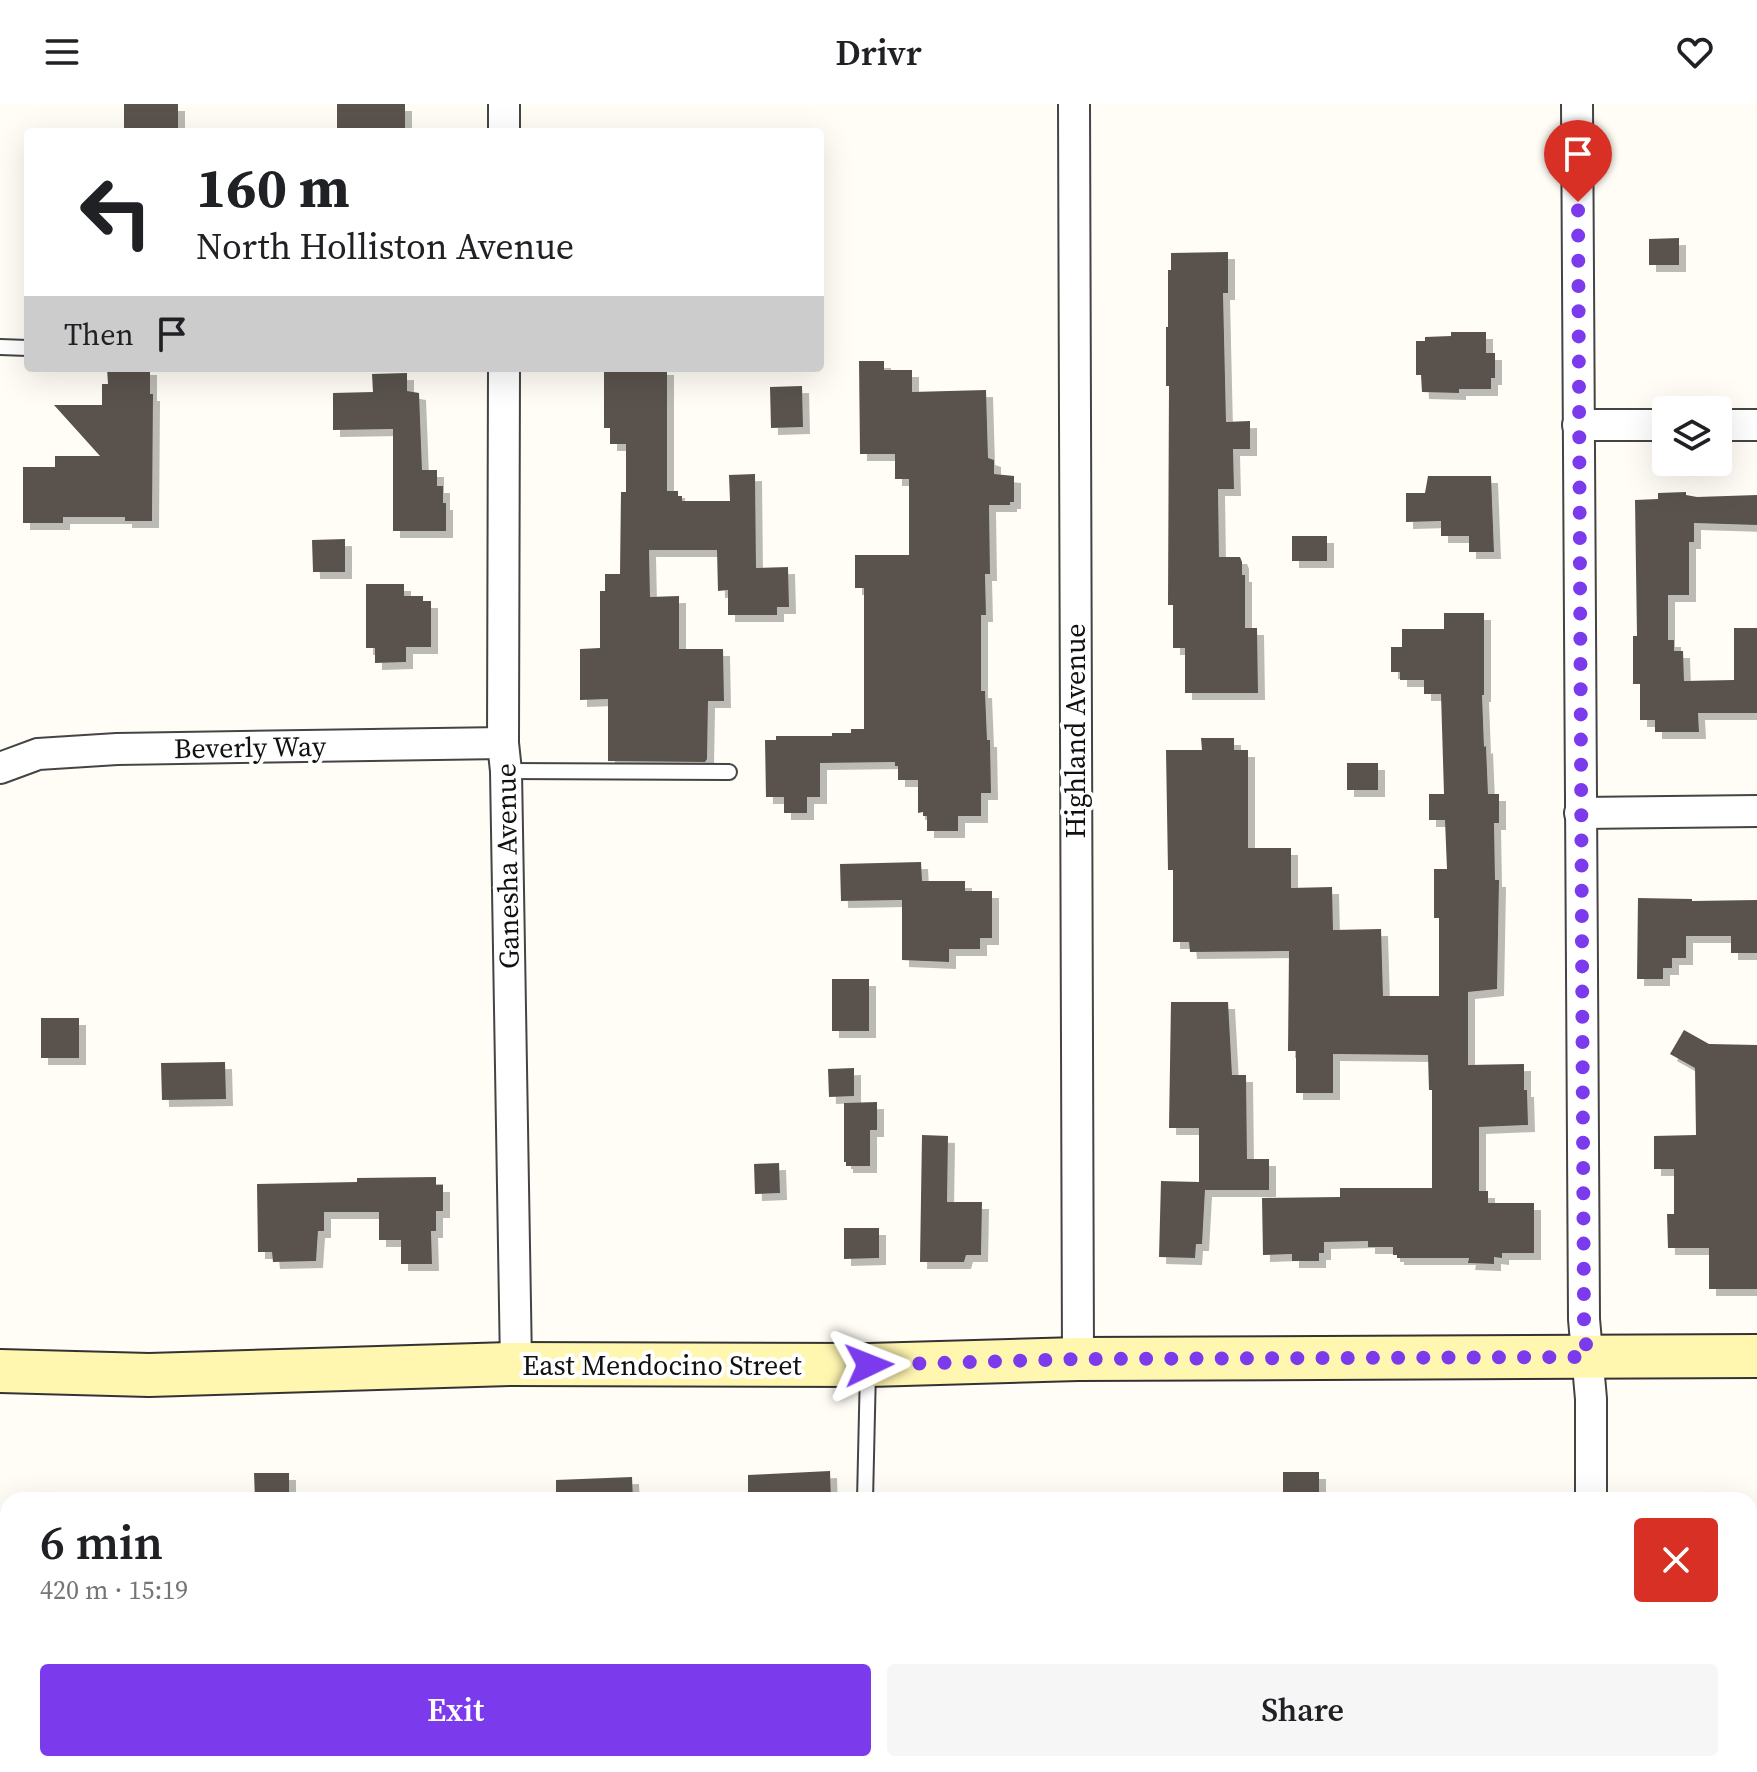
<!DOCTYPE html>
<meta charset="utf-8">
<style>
:root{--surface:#fff;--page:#f6f6f6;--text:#202124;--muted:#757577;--accent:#7c3aed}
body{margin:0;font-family:"Source Serif 4",serif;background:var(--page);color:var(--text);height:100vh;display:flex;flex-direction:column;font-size:30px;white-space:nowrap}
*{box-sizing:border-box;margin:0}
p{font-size:26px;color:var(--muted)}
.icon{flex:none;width:44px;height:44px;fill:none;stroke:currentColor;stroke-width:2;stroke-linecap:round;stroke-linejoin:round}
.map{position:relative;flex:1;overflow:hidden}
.panel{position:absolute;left:0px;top:1388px;width:1758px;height:280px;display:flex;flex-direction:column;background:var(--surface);border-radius:24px 24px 0 0;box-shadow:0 8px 32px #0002}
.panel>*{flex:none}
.banner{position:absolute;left:24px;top:24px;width:800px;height:244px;border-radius:8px;box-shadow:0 8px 32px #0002;background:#fff;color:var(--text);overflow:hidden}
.controls{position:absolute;left:1652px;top:292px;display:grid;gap:16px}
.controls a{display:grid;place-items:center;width:80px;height:80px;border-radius:8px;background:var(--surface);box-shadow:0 8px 32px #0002;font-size:40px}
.pin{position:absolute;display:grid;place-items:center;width:68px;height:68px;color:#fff;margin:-82px -34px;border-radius:50% 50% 50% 0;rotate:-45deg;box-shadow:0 0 8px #0007}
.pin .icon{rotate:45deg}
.me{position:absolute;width:88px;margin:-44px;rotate:88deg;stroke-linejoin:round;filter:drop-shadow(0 0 6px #0008)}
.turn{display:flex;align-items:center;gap:28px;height:168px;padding:0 40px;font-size:36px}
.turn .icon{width:104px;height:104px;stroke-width:2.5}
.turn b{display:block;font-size:56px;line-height:68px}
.then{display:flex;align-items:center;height:76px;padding:0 40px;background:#0003;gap:16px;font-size:30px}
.round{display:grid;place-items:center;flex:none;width:84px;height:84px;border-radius:8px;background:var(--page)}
.summary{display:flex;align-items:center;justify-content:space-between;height:136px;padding:0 40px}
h1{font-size:48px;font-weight:600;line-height:60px}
.action{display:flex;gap:16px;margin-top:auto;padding:16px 40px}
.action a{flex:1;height:92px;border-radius:8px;background:var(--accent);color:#fff;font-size:32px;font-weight:600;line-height:92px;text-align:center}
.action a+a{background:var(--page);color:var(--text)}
header{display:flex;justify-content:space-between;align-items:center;height:104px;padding:0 40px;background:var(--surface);font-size:36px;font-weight:600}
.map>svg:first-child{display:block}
.building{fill:#5a524d;filter:url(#shadow)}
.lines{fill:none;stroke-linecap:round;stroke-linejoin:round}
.lane-casing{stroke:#444;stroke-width:18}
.street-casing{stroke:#444;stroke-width:34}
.secondary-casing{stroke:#333;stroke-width:46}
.lane{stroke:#fff;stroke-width:14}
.street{stroke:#fff;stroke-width:30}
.secondary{stroke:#fff6b0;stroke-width:42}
.route{stroke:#7c3aed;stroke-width:14;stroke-dasharray:0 25.2}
.labels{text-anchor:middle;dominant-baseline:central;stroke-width:8;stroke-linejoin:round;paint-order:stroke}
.street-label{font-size:28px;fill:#111;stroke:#fff}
</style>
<header><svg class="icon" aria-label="menu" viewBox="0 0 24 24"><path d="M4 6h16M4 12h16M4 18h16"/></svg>Drivr<svg class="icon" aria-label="heart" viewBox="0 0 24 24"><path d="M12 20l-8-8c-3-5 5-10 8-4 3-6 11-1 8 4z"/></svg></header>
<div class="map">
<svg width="1757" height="1668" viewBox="0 0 1757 1668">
<defs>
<filter id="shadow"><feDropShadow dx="7" dy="7" stdDeviation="0" flood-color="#0004"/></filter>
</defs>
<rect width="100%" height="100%" fill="#fffdf5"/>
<g class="building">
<rect x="124" y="0" width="54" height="28"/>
<rect x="337" y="0" width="68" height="28"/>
<path d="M1679,134v27h-30v-26z"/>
<path d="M1228,148v41h-5l3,129 24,-1v28h-17l1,40h-16l1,68h21l2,5v13h3v53h12l1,65h-73v-45h-12v-43h-5l1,-219h-3v-59h2v-57h3v-17z"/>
<path d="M1451,228h35v21h9v25h-4v11h-32v4l-37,-1 -1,-17h-5v-34h9v-4l26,-1z"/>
<path d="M859,257h25v9h28v22l74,-2 2,68 6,2v14l20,2v26h-4v3h-21l1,69h-5l1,41h-5v76h4l2,49h3l1,53h-10v23h-23v15h-31v-15h-4v-4l-5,1v-33h-20v-14h-3v-4l-75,1v34h-13v16h-23v-16h-18l-1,-57h11v-4h56v-3h19v-4h13v-141h-9v-33h54v-76h-14v-25h-35z"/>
<path d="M107,264h43v26h3l-1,127h-27v-4h-62v6h-40v-56h32v-11h45l-46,-51h48v-21h6z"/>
<path d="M604,264h63v123h11v5h4v5h48l-1,-26 26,-1 1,94 32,-1 1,40h-12v8h-49v-25l-10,1 -1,-41h-68l1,47 29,-1v53h44l1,52h-16l-1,58 -2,3 -97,-1v-62l-28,1v-51l20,-1v-57h5v-17h15l1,-82h5v-48h-16v-16h-6z"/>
<path d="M407,269v18l12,2 3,77h15v16h6v17h3v28h-53v-102l-60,1v-37l40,-1 -1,-18z"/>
<path d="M802,282l1,41 -32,1 -1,-41z"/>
<path d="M1428,372h63l3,76h-25v-16h-28v-15l-35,1v-29h19z"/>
<path d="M1686,388v3l11,2 60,-2v30l-63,-2v19h-5v53h-21v45h6v11h9l1,30 50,-1v-52h23v85h-59l1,19h-44v-12h-15v-36h-7v-48h4l-2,-136 23,-1v-6z"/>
<rect x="1292" y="432" width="35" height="25"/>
<path d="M345,435v33h-32l-1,-32z"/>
<path d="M366,480h38v12h19v5h8v46h-25v15l-31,1v-15h-9z"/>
<path d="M1444,509h40v82h-2l2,52 2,-1 2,48h11v29h-5l1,57h4l-2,109 -29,3v73l56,-1v26h3l1,35 -49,2v64h9v12h46v50h-32v5l-8,-1v7l-26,-1 1,-5h-72v-3h-4v-8h-25v-6l-44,1v11h-5v8h-27v-7l-29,1 -1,-57 78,-1v-9h92v-98h-3l-1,-35 -95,-1v39h-37v-42h-8l1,-100 -99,1 -1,-10h-16v-72h-5l-2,-120h36l-1,-12h33v12h14v98h43v40l41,-1 1,43 48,-1 2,67h56v-78h-5v-49h13l-2,-49h-16v-26h15l-3,-100h-17v-14h-24v-8h-9v-25h11v-18h42z"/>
<rect x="1347" y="659" width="31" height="27"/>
<path d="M921,758l1,19h43v10h27v47h-12v11h-31v13l-47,-2v-60l-61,1 -1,-37z"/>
<path d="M1638,794l54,1v2l65,-1v53h-26v-17h-45v22h-14v10h-9v11h-26z"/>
<rect x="832" y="875" width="37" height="52"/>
<path d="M1171,898h57l4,73h14l1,84h22v31h-64l-3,54h-6l-1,14 -36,-1 2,-76 38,1v-54h-30z"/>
<rect x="41" y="914" width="38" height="40"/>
<path d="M1684,926l25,14 48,1v244h-48v-41h-41l-1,-34h7v-45h-20v-33l42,-1 -1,-67 -25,-14z"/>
<path d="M225,958l1,37 -64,1 -1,-37z"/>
<path d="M854,964v28l-25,1 -1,-28z"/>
<path d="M877,998v28h-7v36h-24v-4h-2v-59z"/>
<path d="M922,1031l26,1 -1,66h35l-1,53h-15l-2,7h-44z"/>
<path d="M779,1059l1,30 -25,1 -1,-30z"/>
<path d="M436,1073v8h7v26h-7v20h-5l1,33h-31v-24h-22v-28h-55v19h-6l-2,30 -43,1 -1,-10h-14l-1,-68 100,-2v-4z"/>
<path d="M844,1124h35v30l-35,1z"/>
<path d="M830,1367l1,29h-83v-25z"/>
<rect x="1283" y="1368" width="36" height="28"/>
<path d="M254,1369h35v27h-34z"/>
<path d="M632,1373l1,23h-77v-20z"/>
</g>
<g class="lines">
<defs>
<g id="lane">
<path d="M0,243l28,1"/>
<path d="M506,667l223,1"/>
<path d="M865,1396l3,-131"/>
<path d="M866,1660v8"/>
</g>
<g id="street">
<path d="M504,0v28"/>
<path d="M1074,0l4,1255"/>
<path d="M1577,0l7,1215 7,80v101"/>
<path d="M504,264l-1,375 3,28 10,593"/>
<path d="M1578,321h88"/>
<path d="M1718,321h39"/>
<path d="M0,664l38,-14 79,-5 386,-6"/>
<path d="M1580,709l177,-2"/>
<path d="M1590,1668v-8"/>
</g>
<path id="secondary" d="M0,1267l149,4 361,-11 359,1 209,-6 679,-3"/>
</defs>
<use href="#lane" class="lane-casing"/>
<use href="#street" class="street-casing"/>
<use href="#secondary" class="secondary-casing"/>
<use href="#lane" class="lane"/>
<use href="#street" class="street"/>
<use href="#secondary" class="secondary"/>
</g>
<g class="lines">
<path class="route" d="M869,1261l209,-6 509,-2 -3,-38 -6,-1117"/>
</g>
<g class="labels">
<g class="street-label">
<text transform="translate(1075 627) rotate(-90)">Highland Avenue</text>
<text transform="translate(250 643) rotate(-1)">Beverly Way</text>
<text transform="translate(507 762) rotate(-91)">Ganesha Avenue</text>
<text x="662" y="1261">East Mendocino Street</text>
</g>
</g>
</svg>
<div class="controls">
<a><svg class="icon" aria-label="layers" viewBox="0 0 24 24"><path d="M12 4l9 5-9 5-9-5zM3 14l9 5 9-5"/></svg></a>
</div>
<div class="pin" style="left:1578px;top:98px;background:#d93025"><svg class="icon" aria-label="arrive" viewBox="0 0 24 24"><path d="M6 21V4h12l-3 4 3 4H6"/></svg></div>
<svg class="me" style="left:869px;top:1261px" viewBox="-20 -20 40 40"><path d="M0-17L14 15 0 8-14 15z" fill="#7c3aed" stroke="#fff" stroke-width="4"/></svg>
<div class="banner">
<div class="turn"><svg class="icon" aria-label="left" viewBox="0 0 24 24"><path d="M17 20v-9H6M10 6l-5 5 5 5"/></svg><div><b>160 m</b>North Holliston Avenue</div></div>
<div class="then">Then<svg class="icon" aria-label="arrive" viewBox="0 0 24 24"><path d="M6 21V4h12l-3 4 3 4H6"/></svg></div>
</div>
<section class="panel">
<div class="summary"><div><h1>6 min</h1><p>420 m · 15:19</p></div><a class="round" style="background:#d93025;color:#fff"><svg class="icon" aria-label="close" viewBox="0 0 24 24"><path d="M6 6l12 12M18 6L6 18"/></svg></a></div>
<div class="action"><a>Exit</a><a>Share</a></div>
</section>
</div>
